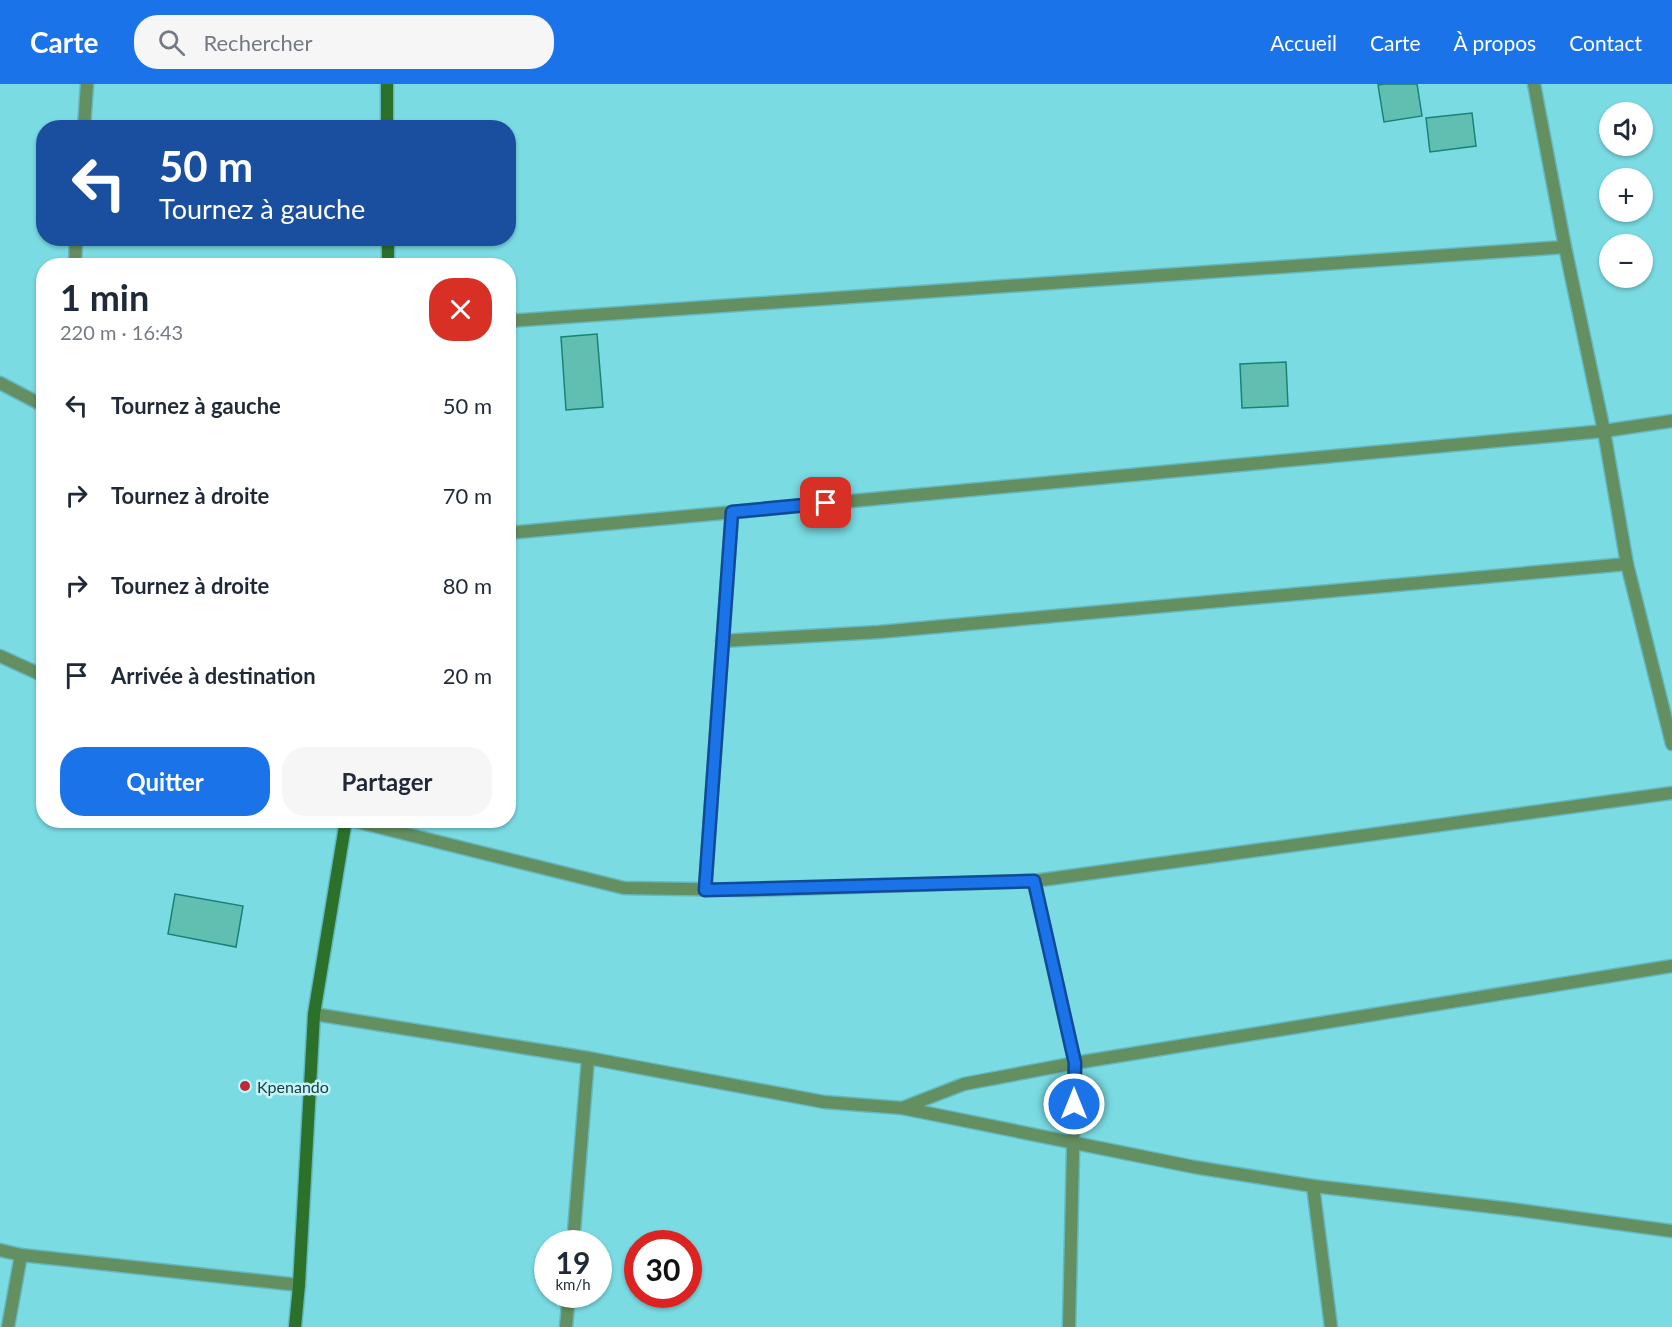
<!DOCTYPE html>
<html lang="fr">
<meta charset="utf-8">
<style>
:root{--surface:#fff;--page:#f6f6f7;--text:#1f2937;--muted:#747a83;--accent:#1a73e8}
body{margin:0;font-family:Lato,sans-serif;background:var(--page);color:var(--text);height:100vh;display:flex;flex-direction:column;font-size:22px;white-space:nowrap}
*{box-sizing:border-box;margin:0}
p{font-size:20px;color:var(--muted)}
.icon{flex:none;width:33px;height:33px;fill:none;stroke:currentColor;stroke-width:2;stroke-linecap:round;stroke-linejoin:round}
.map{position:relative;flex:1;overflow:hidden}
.side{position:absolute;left:36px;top:174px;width:480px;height:570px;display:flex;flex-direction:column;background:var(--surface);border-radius:24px;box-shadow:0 2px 4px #0004}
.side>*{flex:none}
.guide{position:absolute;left:36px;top:36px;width:480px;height:126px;border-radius:24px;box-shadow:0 2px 4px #0004;background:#1a4fa0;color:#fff;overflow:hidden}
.fabs{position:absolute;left:1599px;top:18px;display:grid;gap:12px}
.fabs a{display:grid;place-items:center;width:54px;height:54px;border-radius:50%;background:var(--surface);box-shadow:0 2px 4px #0004;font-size:30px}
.speed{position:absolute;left:534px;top:1146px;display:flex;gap:12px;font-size:30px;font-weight:700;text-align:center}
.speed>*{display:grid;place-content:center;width:78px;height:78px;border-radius:50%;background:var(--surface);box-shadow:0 2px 4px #0004;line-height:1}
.speed small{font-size:15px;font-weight:400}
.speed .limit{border:9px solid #d22;background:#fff;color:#111}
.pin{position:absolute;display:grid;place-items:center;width:51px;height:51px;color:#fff;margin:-26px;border-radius:12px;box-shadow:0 3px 9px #0006}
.me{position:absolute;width:66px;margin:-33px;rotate:0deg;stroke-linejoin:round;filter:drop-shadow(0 0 4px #0008)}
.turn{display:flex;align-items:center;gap:21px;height:126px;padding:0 24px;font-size:27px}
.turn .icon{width:78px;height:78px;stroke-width:2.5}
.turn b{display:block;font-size:42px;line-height:51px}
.round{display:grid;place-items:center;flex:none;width:63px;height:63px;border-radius:24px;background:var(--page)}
.head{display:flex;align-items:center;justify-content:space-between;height:102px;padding:0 24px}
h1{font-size:36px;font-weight:700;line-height:45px}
.action{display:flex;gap:12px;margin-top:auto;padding:12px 24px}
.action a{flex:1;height:69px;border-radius:24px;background:var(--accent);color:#fff;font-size:24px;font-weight:700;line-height:69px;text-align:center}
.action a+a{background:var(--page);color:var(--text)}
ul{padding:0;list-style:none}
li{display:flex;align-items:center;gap:18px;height:90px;padding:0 24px}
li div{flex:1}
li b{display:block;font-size:22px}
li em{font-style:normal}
header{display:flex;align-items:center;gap:36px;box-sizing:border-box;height:84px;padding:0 30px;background:var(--accent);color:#fff}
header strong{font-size:28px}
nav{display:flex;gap:33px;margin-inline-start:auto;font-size:21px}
.search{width:420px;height:54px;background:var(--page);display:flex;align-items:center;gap:15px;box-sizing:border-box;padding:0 21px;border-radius:24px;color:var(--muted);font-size:22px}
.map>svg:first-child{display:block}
.building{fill:#61bfb1;stroke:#188377;stroke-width:1.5}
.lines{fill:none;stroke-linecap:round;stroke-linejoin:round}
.street-casing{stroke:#64b9c0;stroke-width:15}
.secondary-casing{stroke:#64b9c0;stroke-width:15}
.street{stroke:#648f61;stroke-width:12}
.secondary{stroke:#2c712a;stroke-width:12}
.route-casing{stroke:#114b97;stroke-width:15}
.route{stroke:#1a73e8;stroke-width:10}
.poi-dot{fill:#bc2c36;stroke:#c6f3f7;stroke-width:2}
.labels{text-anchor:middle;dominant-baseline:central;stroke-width:5;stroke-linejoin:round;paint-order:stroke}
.poi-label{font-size:16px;fill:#164044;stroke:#c6f3f7;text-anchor:start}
</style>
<header>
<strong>Carte</strong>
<div class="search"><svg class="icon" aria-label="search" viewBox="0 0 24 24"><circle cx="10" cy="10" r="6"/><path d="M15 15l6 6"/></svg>Rechercher</div>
<nav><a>Accueil</a><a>Carte</a><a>À propos</a><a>Contact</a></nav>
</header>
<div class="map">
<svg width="1672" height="1243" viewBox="0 0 1672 1243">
<rect width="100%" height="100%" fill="#7adbe3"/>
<g class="building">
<path d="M1385,0h32l5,32 -38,6 -6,-37z"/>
<path d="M1472,29l4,33 -46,6 -4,-34z"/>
<path d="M597,250l6,73 -37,3 -5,-73z"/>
<path d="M1286,278l2,44 -46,2 -2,-44z"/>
<path d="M175,810l68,12 -7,41 -68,-13z"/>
</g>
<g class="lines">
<defs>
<g id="street">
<path d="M1534,0l31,163 39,184 23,133 45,180"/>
<path d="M84,44l3,-44"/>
<path d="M75,182l1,-28"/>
<path d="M508,237l1057,-74"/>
<path d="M0,299l44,23"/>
<path d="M508,449l1096,-102 68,-10"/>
<path d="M722,557l157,-9 748,-68"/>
<path d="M0,572l44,20"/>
<path d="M350,736l274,68 128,2 282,-9 638,-88"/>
<path d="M1034,797l41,182 -6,264"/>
<path d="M705,806l27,-378"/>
<path d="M314,930l274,44 236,44 78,6 62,-24 111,-21 597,-97"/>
<path d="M902,1024l292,59 119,19 198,23 161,22"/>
<path d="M1313,1102l18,141"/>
<path d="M573,1160l15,-186"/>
<path d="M0,1166l21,5 278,30"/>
<path d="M8,1243l13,-72"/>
<path d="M566,1243l3,-33"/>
</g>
<g id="secondary">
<path d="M387,0v44"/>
<path d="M388,154v28"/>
<path d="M295,1243l4,-42 15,-271 32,-194"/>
</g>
</defs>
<use href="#street" class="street-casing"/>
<use href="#secondary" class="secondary-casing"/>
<use href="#street" class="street"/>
<use href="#secondary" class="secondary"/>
</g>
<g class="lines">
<defs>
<path id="route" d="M826,419l-94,9 -27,378 329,-9 41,182 -1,41"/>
</defs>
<use href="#route" class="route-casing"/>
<use href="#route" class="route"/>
</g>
<circle class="poi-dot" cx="245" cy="1002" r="6"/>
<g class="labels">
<g class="poi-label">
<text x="257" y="1002">Kpenando</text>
</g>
</g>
</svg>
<div class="fabs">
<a><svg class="icon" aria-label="sound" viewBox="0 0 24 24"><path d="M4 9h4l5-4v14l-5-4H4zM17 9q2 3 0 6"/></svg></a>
<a>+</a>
<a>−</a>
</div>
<div class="speed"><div>19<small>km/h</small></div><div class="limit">30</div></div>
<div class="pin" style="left:826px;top:419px;background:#d93025"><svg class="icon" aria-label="arrive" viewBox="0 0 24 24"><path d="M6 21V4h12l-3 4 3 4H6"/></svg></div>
<svg class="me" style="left:1074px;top:1020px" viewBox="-20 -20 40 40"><circle r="17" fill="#1a73e8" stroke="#fff" stroke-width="3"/><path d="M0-11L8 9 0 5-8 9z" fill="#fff"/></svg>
<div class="guide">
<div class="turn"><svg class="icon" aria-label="left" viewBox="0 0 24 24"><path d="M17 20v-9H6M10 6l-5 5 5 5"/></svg><div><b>50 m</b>Tournez à gauche</div></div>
</div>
<section class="side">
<div class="head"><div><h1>1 min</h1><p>220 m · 16:43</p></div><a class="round" style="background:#d93025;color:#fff"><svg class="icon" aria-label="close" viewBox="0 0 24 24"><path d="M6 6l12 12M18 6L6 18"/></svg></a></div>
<ul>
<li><svg class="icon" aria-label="left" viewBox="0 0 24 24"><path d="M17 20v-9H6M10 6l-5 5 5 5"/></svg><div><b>Tournez à gauche</b></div><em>50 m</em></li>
<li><svg class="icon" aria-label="right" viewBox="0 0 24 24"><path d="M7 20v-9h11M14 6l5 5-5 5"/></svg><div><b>Tournez à droite</b></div><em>70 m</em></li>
<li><svg class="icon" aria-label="right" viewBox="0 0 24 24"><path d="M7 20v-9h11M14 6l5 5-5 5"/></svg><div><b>Tournez à droite</b></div><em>80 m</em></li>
<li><svg class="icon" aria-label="arrive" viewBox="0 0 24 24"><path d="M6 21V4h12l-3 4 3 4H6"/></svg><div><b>Arrivée à destination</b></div><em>20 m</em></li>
</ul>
<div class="action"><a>Quitter</a><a>Partager</a></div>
</section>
</div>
